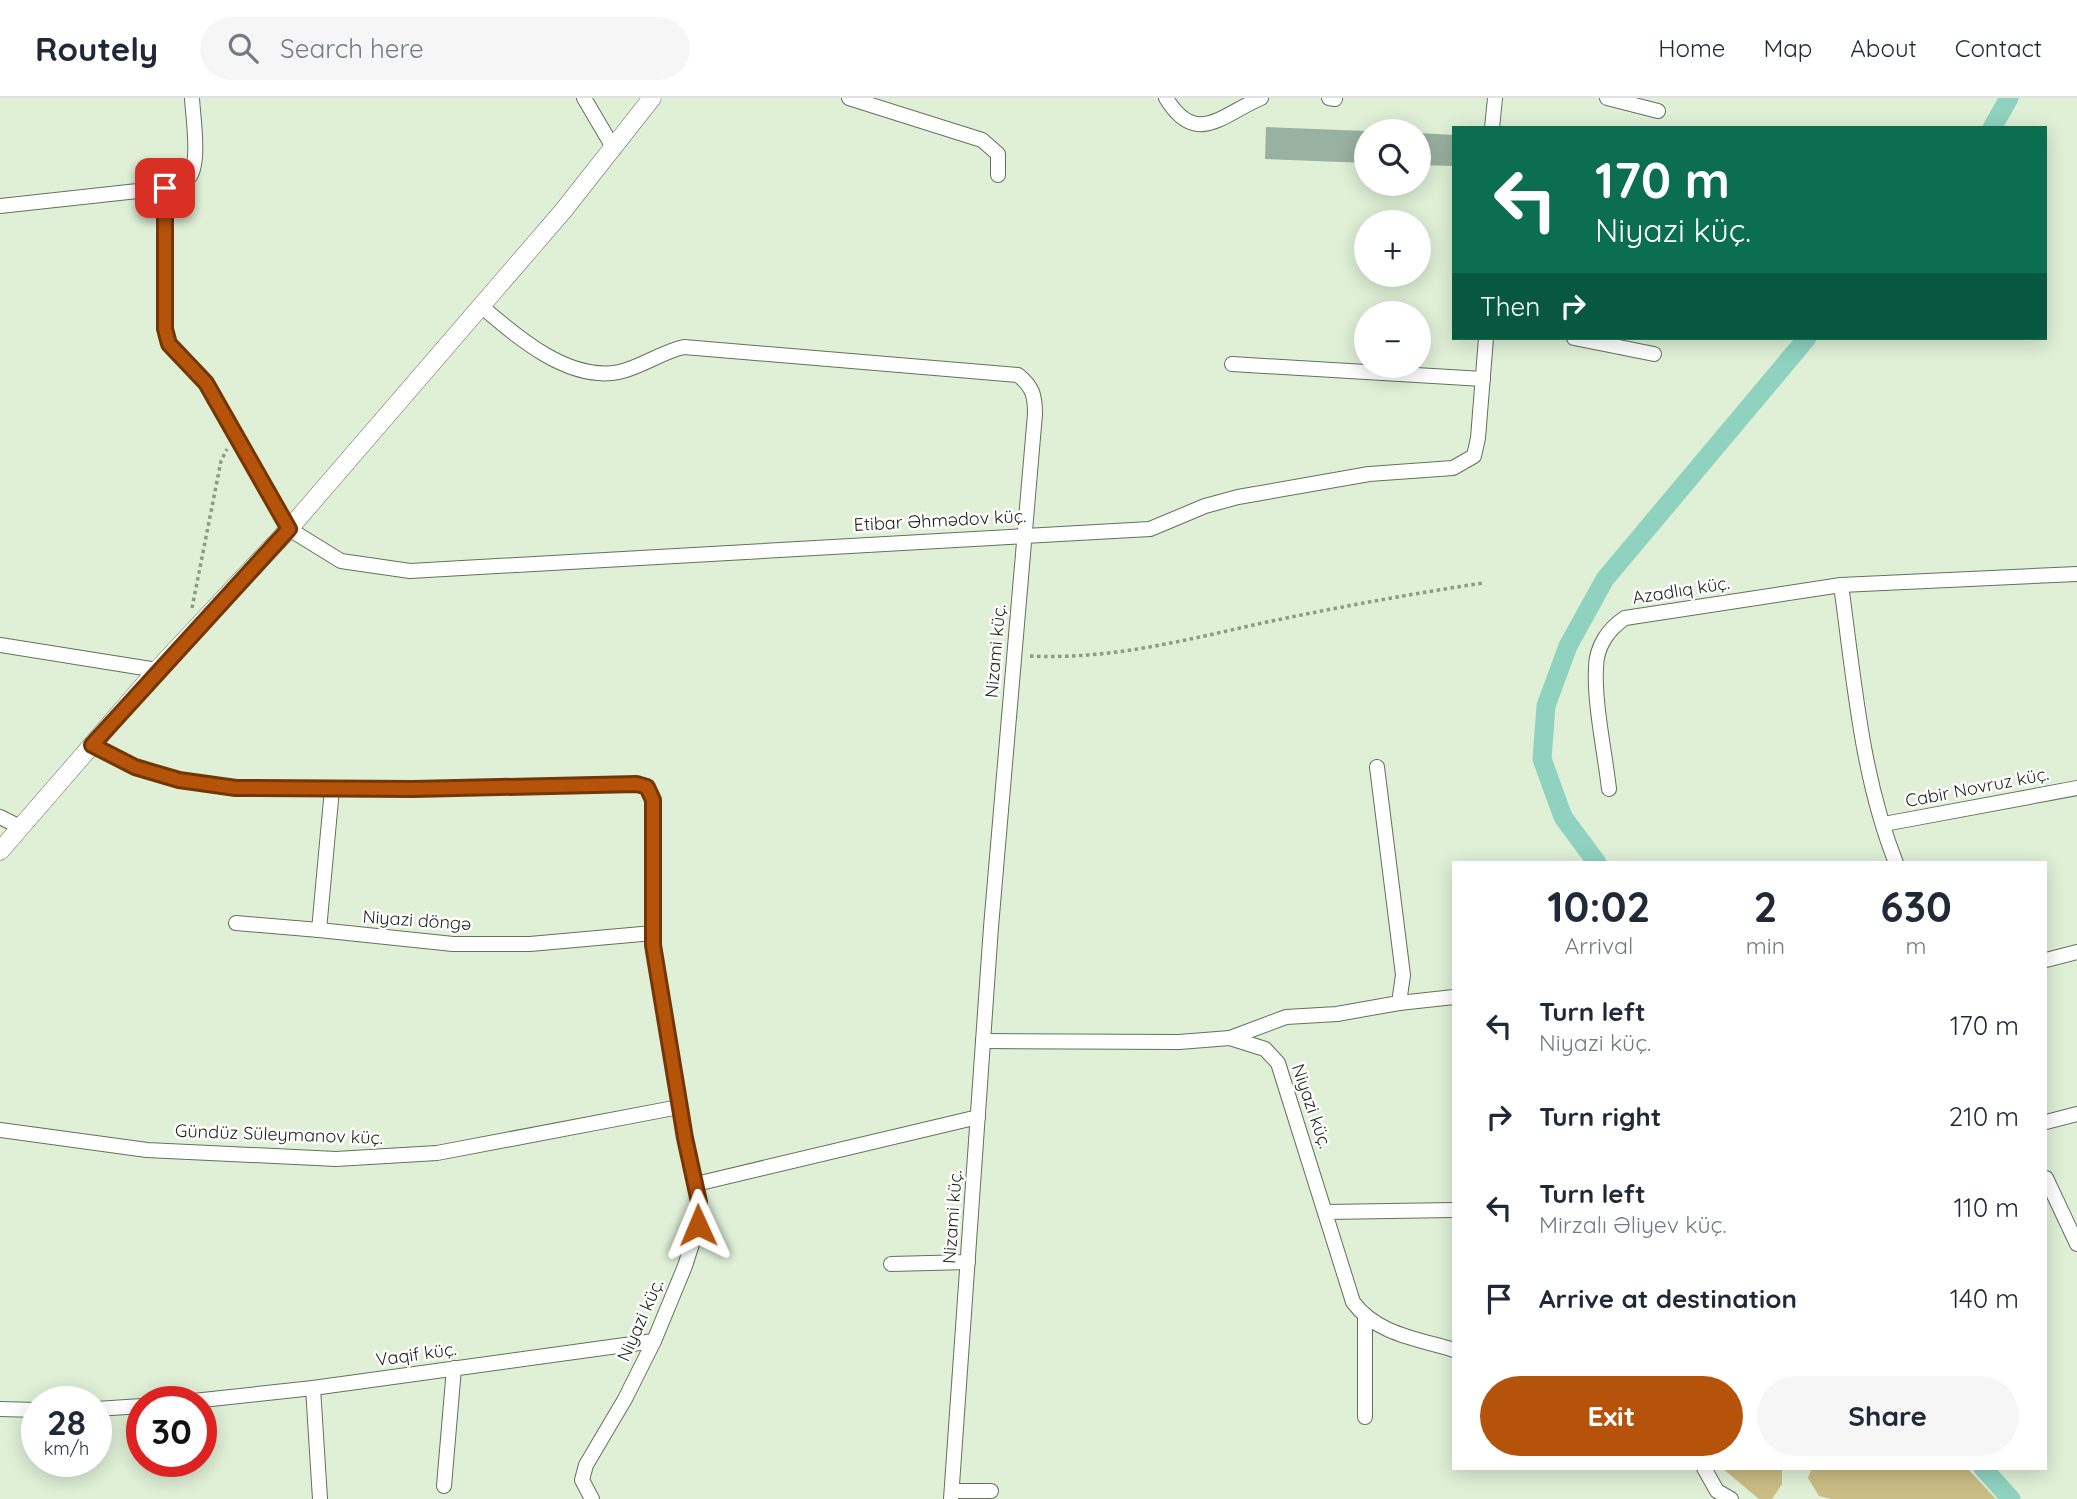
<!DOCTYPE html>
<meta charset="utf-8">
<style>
:root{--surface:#fff;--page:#f6f6f7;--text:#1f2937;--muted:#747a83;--line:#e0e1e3;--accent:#b45309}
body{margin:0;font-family:Quicksand,sans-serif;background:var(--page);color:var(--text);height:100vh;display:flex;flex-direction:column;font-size:26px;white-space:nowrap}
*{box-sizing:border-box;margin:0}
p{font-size:23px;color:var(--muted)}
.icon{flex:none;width:38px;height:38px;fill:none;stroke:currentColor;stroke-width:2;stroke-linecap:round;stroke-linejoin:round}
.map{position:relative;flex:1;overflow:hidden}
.panel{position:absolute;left:1452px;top:763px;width:595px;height:609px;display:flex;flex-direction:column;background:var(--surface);border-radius:0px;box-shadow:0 4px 18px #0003}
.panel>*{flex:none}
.guide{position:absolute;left:1452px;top:28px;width:595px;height:214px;border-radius:0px;box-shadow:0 4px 18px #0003;background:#0b6e4f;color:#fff;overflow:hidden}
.fabs{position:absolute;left:1354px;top:21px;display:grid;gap:14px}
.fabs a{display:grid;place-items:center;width:77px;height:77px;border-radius:50%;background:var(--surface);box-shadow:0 4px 18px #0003;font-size:35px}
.speed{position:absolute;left:21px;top:1288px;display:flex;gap:14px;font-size:35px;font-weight:700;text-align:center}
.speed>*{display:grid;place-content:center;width:91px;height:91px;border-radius:50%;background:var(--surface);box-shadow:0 4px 18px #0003;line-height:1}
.speed small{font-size:18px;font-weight:400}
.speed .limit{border:10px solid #d22;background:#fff;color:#111}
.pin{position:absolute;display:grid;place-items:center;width:60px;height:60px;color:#fff;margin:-30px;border-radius:14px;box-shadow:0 4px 10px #0006}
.me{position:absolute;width:77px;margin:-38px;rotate:359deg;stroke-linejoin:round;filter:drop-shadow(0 0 5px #0008)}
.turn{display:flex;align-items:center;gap:24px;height:147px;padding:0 28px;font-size:32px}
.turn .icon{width:91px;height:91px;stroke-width:2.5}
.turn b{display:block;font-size:49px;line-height:60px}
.then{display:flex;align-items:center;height:66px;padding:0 28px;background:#0003;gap:14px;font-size:26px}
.eta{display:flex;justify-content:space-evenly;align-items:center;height:119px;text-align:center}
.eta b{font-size:42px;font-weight:700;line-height:49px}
.button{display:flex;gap:14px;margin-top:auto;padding:14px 28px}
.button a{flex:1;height:80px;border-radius:42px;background:var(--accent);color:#fff;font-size:28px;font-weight:700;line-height:80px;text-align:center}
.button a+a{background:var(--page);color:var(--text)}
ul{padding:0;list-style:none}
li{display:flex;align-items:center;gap:21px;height:91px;padding:0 28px}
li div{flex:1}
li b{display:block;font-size:26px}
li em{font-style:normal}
header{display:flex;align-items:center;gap:42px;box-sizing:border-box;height:98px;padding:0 35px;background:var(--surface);border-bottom:2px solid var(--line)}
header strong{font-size:33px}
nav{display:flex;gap:38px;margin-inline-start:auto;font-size:24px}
.search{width:490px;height:63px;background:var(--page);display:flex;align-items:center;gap:18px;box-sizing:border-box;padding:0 24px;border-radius:38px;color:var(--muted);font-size:26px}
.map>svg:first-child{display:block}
.forest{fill:#cabc85}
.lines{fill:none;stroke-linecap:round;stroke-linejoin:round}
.canal{stroke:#8ed2bf;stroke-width:19}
.building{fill:#99b1a0}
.minor-casing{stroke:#63715c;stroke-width:16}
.tertiary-casing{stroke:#63715c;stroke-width:19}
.path{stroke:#8d9a87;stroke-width:3.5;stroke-dasharray:3.5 3.5;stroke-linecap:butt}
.minor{stroke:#fff;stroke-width:14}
.tertiary{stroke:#fff;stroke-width:18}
.route-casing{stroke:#753606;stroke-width:18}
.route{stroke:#b45309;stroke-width:12}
.labels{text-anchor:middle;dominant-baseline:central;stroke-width:5;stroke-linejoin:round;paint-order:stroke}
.street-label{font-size:18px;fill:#1b2118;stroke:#fff}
</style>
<header>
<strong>Routely</strong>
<div class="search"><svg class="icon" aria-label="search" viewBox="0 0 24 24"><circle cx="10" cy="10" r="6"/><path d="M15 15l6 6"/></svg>Search here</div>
<nav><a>Home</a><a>Map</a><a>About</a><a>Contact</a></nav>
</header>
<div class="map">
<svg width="2077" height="1401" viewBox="0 0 2077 1401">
<rect width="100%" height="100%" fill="#dff0d7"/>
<g class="forest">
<path d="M1722,1370h60v16l-10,15h-13z"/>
<path d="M1812,1370h155l29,31h-165l-12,-3 -11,-18z"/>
</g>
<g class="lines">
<g class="canal">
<path d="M1992,30l17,-30"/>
<path d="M1597,765l-34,-46 -21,-58 4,-53 22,-60 37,-67 202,-241"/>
<path d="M1983,1370l28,31"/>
</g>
</g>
<g class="building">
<path d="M1266,29l101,4v32l-102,-4z"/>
<path d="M1419,35l35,2v31l-35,-1z"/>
</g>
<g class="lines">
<defs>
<g id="minor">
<path d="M192,0c1,19 8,63 -2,78 -5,8 -17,10 -25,12v141l4,14 37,39 83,147 52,32 69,10 740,-42 55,-23 33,-9 131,-23 84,-6 21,-12 4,-18 8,-100"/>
<path d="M584,0l30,51"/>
<path d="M849,0l133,42 16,14v21"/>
<path d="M1166,0c30,50 57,16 95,0"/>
<path d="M1329,0l6,1"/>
<path d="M1607,0l51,13"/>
<path d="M1492,30l3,-30"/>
<path d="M0,108l165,-18"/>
<path d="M481,208c35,30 87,76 138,66 23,-5 42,-20 65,-25l334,28c15,12 17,21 17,39l-44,513 -40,572"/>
<path d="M1574,240l80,16"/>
<path d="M1232,266l251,15"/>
<path d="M1841,487c13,93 20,190 55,278"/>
<path d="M0,547l157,25"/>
<path d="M92,647l43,22 44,13 57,8 177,1 224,-5 10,3 6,13v145l32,193 14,64 -1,23 -13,41 -31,75 -29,58 -39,66 -4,15 10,19"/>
<path d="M332,691l-13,141 134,14h77l123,-11"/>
<path d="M1609,691c-4,-36 -15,-86 -13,-121 0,-21 12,-39 29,-50l216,-33 236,-11"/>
<path d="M0,719l20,10"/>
<path d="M1884,726l193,-36"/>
<path d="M236,825l83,7"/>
<path d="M2046,862l31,-8"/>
<path d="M1399,905l55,-6"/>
<path d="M1230,940l56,-21 51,-3 62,-11 4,-28 -26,-208"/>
<path d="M983,943l196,1 51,-4 35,11 13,14 75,239c23,32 65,37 101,48"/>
<path d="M2046,1024l31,-8"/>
<path d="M0,1032l147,20 189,9 101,-6 242,-46"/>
<path d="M2046,1080l31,66"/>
<path d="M696,1086l282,-67"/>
<path d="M1326,1114l128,-2"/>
<path d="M891,1166l77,-2"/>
<path d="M313,1290l7,111"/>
<path d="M184,1304l129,-14 341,-47"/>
<path d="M0,1311l37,1"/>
<path d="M96,1311l46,-3"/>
<path d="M1365,1319v-99"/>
<path d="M1704,1370l13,23 14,8"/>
<path d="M444,1388l10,-118"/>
<path d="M952,1393h39"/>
</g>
<path id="tertiary" d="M0,753l157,-181 132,-141 274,-318 89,-113"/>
</defs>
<use href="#minor" class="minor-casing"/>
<use href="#tertiary" class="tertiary-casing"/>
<g class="path">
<path d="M192,510l29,-147 6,-12"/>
<path d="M1030,558c82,4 159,-17 237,-34 72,-15 143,-28 216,-39"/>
</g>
<use href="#minor" class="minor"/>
<use href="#tertiary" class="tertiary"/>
</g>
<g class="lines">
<defs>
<path id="route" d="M165,90v141l4,15 37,39 83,146 -197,216 43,22 44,13 57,8 177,1 224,-5 10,3 6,13v145l32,193 14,64 -1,23"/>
</defs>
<use href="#route" class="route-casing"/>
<use href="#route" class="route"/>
</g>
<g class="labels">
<g class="street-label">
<text transform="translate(940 422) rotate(-3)">Etibar Əhmədov küç.</text>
<text transform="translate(1681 492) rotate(-9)">Azadlıq küç.</text>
<text transform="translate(995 553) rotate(-85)">Nizami küç.</text>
<text transform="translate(1977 689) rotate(-11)">Cabir Novruz küç.</text>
<text transform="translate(417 822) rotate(4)">Niyazi döngə</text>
<text transform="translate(1312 1008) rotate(71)">Niyazi küç.</text>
<text transform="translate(279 1036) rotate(2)">Gündüz Süleymanov küç.</text>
<text transform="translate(952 1119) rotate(-86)">Nizami küç.</text>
<text transform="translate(640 1222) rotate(-66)">Niyazi küç.</text>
<text transform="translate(416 1256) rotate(-8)">Vaqif küç.</text>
</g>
</g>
</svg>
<div class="fabs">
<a><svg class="icon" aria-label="search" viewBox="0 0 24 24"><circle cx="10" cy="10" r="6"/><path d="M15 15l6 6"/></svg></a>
<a>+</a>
<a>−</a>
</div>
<div class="speed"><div>28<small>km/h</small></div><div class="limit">30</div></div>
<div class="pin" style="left:165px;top:90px;background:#d93025"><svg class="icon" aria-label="arrive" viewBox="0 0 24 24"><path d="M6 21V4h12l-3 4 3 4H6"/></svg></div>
<svg class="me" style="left:698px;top:1127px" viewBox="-20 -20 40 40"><path d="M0-17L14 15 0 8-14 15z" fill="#b45309" stroke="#fff" stroke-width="4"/></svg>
<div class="guide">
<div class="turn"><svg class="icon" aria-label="left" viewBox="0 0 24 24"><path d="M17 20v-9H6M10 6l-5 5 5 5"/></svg><div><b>170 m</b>Niyazi küç.</div></div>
<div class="then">Then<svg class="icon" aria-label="right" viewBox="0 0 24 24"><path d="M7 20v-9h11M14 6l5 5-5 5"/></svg></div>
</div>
<section class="panel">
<div class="eta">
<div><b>10:02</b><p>Arrival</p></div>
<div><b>2</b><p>min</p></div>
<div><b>630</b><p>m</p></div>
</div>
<ul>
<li><svg class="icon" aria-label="left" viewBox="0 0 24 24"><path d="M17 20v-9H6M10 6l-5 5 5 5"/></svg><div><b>Turn left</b><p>Niyazi küç.</p></div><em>170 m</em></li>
<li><svg class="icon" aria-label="right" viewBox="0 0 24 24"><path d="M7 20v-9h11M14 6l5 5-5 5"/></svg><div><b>Turn right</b></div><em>210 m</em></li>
<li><svg class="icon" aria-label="left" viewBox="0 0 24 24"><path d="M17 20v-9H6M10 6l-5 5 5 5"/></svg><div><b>Turn left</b><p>Mirzalı Əliyev küç.</p></div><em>110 m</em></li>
<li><svg class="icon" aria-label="arrive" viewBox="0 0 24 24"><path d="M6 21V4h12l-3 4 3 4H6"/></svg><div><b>Arrive at destination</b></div><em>140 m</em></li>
</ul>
<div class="button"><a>Exit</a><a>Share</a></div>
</section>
</div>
